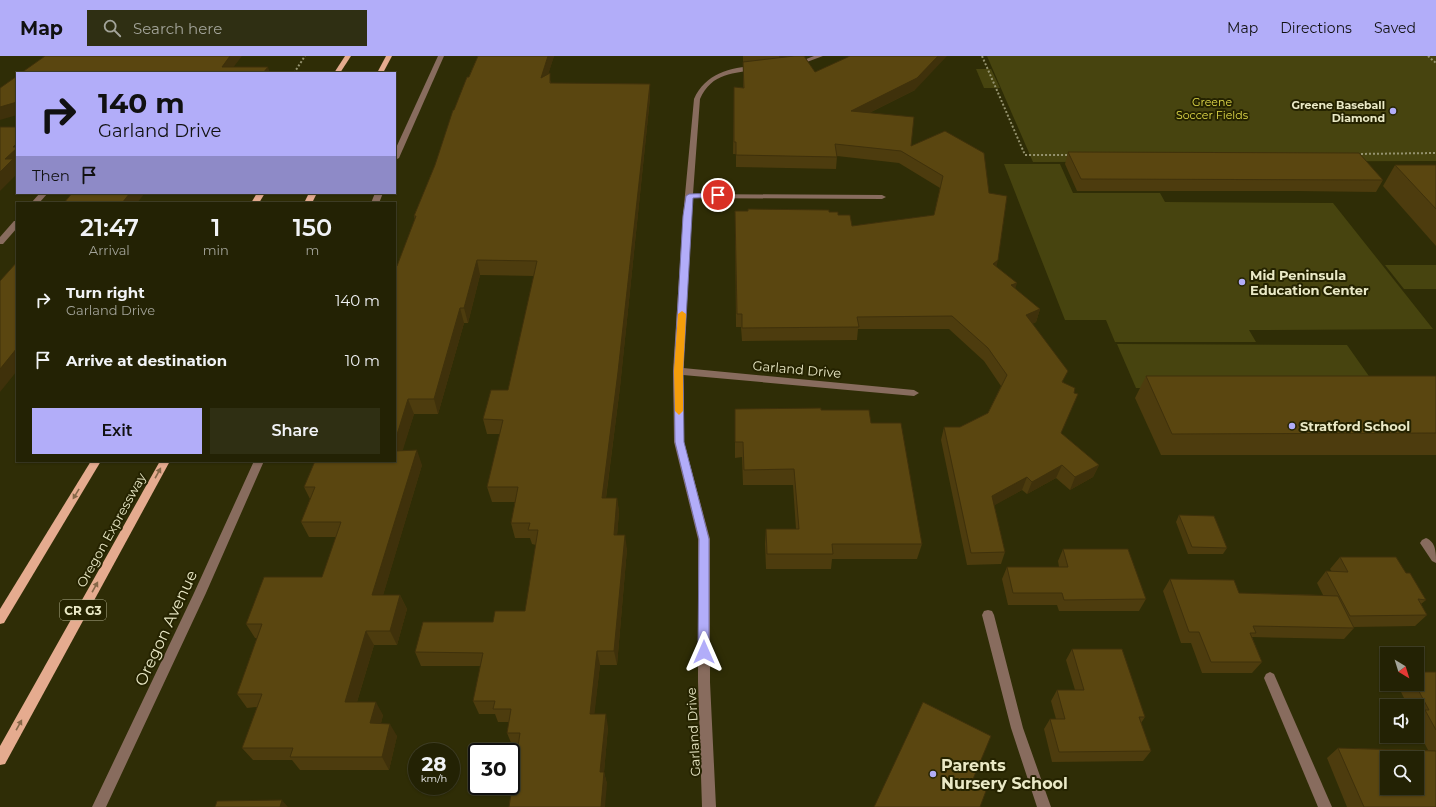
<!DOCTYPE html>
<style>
:root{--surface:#232204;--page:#2f2f13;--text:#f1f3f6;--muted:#a3a49a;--line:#403f26;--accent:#b2adf9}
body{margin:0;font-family:Montserrat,sans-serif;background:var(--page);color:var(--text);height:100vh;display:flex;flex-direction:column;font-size:15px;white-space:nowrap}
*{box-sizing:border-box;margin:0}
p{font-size:13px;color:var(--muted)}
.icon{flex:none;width:22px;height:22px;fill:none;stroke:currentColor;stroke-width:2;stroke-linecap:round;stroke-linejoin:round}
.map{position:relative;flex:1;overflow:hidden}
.details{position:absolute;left:16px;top:146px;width:380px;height:260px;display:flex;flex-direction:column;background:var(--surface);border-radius:0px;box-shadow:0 1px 3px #0004,0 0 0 1px var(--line)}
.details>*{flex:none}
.hud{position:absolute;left:16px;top:16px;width:380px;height:122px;border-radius:0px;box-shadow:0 1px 3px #0004,0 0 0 1px var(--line);background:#b2adf9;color:#111;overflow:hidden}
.needle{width:26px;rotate:142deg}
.buttons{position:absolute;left:1380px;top:591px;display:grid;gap:8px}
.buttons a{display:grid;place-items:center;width:44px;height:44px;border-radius:0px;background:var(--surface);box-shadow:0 1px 3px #0004,0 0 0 1px var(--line);font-size:20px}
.speed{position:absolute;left:408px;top:687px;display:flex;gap:8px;font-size:20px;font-weight:700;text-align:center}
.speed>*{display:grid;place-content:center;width:52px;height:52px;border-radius:50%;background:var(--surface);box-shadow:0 1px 3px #0004,0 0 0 1px var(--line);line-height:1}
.speed small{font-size:10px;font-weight:400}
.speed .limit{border:2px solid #111;border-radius:6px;background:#fff;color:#111}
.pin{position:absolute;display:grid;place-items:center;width:34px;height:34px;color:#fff;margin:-17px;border:2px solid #fff;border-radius:50%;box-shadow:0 1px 4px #0007}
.me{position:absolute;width:44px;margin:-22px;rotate:0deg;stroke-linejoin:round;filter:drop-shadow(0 0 3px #0008)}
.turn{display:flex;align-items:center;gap:14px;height:84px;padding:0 16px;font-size:18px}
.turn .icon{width:52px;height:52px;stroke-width:2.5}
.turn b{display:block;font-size:28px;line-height:34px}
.then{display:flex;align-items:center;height:38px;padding:0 16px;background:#0003;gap:8px;font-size:15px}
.eta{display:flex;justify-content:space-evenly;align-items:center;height:68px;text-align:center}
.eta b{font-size:24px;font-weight:600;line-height:28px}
.cta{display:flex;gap:8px;margin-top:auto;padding:8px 16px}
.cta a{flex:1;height:46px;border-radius:0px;background:var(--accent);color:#111;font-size:16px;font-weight:600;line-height:46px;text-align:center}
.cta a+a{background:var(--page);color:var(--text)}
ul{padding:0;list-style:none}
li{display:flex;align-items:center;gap:12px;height:60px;padding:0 16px}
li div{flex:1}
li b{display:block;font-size:15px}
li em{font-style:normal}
header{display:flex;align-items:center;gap:24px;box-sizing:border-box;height:56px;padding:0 20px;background:var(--accent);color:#111}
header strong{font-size:19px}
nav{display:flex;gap:22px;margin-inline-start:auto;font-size:14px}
.search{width:280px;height:36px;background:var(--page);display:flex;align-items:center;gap:10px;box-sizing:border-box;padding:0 14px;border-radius:0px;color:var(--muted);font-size:15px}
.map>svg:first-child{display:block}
.green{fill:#47440f}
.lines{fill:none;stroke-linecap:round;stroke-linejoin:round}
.path{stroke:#95936f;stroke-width:2;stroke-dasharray:2 2;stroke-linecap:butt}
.minor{fill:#886c5e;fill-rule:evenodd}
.major{fill:#e5ab8f;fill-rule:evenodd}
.wall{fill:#4d3c0e}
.shaded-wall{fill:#3f310b}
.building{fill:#5a4610;stroke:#3f310b;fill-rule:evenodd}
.oneway{fill:#856748}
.route{fill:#b2adf9;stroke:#7470a2}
.slow{fill:#f59e0b}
.poi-dot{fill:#b2adf9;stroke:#252300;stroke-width:1.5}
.labels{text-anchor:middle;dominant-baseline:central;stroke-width:4;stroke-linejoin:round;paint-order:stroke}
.far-park-label{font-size:11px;fill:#e3dc4a;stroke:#252300}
.far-poi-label{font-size:11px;font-weight:bold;fill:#eae9c6;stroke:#252300;text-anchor:end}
.shield{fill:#252300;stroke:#afae8b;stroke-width:1}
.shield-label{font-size:12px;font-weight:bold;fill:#eae9c6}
.poi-label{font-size:13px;font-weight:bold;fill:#eae9c6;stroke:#252300;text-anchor:start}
.street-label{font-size:13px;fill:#eae9c6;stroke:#252300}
.near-street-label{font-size:16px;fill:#eae9c6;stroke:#252300}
.near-poi-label{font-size:16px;font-weight:bold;fill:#eae9c6;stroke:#252300;text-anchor:start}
</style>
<header>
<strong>Map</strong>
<div class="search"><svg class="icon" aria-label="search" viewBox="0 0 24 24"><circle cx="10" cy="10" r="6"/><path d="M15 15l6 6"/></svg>Search here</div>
<nav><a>Map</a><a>Directions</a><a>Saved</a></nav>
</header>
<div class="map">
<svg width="1436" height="751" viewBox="0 0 1436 751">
<rect width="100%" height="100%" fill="#2f2d06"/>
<g class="green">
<path d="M987,0h449v105l-403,1z"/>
<path d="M976,13h15l9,19h-16z"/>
<path d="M1004,108h56l13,29h87l5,9 168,1 100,126 -184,1 7,12h-141l-9,-22h-41z"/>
<path d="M1385,209h51v24h-32z"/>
<path d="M1117,288l230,1 31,44 -242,-1z"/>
</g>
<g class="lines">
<g class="path">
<path d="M982,0l43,99h45"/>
<path d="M1428,0l8,7"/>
<path d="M294,17l11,-17"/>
<path d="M1357,98l79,-1"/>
</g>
<g class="minor">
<path d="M438,0h6l-45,102 -4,2v-10z"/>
<path d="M814,0h9l-27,10 -5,-1z"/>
<path d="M756,10l3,2 -1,1c-24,5 -46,3 -58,30l-7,95 189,1 4,2 -4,2 -190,-1 -9,170 231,22 5,3 -5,3 -231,-21 1,67 26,97v143l6,125h-14l-4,-125v-143l-24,-97 -1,-71 10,-155 11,-117c11,-25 36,-32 62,-33z"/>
<path d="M40,137h8l-9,10h-8z"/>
<path d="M375,137h8l-4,10h-8z"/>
<path d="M14,165h3v7l-14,16h-3v-7z"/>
<path d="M254,405h10l-58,132 -100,214h-14l102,-214z"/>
<path d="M1426,482c10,4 10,15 10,25l-4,-2 -12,-18 2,-3z"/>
<path d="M988,554l4,1 2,4 29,113 28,79h-14l-26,-79 -29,-113 2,-4z"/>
<path d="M1270,616l4,2 58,133h-14l-54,-129 2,-4z"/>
</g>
<g class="major">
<path d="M345,0h6l-11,17h-6z"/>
<path d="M386,0h6l-9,17h-6z"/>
<path d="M257,137h8l-6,10h-8z"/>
<path d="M309,137h8l-5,10h-8z"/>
<path d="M91,405h10l-97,162 -4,1v-15z"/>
<path d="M160,405h10l-165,303 -5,1v-19z"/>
</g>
</g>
<g class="wall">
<path d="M478,0h76l-6,18 3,9 99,1v14l-30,289 -14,111h11l2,14 -2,23 10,14 -10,116h-17l-6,49 14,13 -4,45 3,12 -89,-39h-6l-5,-12 2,-11h-11l-3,-8h-16l-6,-13 8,-35h-60l-6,-14 110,-41 11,-66 -4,-1 -2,-6h-15l-4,-15 4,-21h-23l-5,-15 13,-53h-13l-4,-15 25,-29 26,-114 -54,-1 -12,48h-4l-26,91h-24l-12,37 20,14 -39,130h17l7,14 -10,36h-23l-17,57 26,13 -2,8 16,13 -8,34h-89l-8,-10h-39l-11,-12 15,-41 -10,1 -10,-14 20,-56h-2l-9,-14 76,-47 14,-40h-27l-8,-15 9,-23 -6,-12 91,-26 2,-195 18,-46 -1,-4 21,-51 19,-55z"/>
<path d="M743,0h61l11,16 34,-15 66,33 -46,23 42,33 34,-15 51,136 19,22 25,20 -4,13 -4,2 32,59 10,10 4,1 -17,39 38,32 -6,12 -23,13 -14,-12 -29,16 -5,-4 -28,15 11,47 -4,12 -34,1 -26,-125 3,-13h16l28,-14 13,-27 -17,-25 -35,-32h-91l-1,11 -115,1 -1,-14h-5l-1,-116 94,1 9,3 14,11 82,-11 6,-27 -41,-25 -62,-7 -1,13 -100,-2v-13h-3l1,-67 9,1z"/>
<path d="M1068,96l315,28 -7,12 -80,-1h-219l-12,-27z"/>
<path d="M1395,109h41v81l-53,-60z"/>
<path d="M1146,320h290v79h-275l-26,-57z"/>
<path d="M735,353l86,1 50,13 51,121 -5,15h-85l-1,10h-65l-1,-25 1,-15h30l-3,-44h-50l-1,-28 -7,1z"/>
<path d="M1179,459l48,33 -4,6h-35l-12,-32z"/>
<path d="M1063,493l83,50 -7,12h-80l-2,-6h-49l-6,-26 5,-12h52l-1,-6z"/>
<path d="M1340,501l66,16 20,27 -5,4 6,11 -12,11 -61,1v1l-10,11 -92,-2 10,25 -10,11h-50l-11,-30h-10l-18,-52 7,-12 69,14 84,2 -6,-12 9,-12 6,1 -2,-3z"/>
<path d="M1072,593l73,68 -4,6 10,28 -8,10 -91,1 -8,-33 6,-10h6l-5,-18 6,-11h18l-9,-30z"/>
<path d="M1436,616v135h-89l-20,-49 11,-10 90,2 -11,-21v-23h-9l-11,-22h20z"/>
</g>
<g class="shaded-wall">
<path d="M230,0h12l-13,17 -7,-6z"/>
<path d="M548,0h6l-11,35 -2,-13z"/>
<path d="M779,0h19l-19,9z"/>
<path d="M938,0h9l-32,34 -66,33 2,-12z"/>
<path d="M268,11l2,6h-7z"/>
<path d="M650,28v14l-30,289 -16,125 -2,-14z"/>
<path d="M17,46v13l-17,5v-13z"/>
<path d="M17,87v31l-17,17v-19l5,-13 8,-12z"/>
<path d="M130,137h15l-8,10h-15z"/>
<path d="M477,204l3,15 -12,48 -4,-15z"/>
<path d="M998,204l-3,13 -2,-9z"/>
<path d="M1017,227l-4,13 -2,-11z"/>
<path d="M460,252l4,15 -26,91 -4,-15z"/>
<path d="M1040,253l-4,13 -14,6 4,-13z"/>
<path d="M17,292v23l-17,21v-23z"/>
<path d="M408,343l6,15 -16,52 -3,-7v-18z"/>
<path d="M417,394l5,15 -43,144 -7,-14z"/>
<path d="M1062,409l-6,13 -29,16 5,-12z"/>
<path d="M1099,409l-6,12 -23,13 5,-13z"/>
<path d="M1027,421l-5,13 -34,19 4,-13z"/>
<path d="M617,442l2,14 -3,37 -2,-14z"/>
<path d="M625,479l2,14 -10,116 -3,-14z"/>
<path d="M400,539l7,14 -10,36 -7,-14z"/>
<path d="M366,575l8,14 -21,70 -8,-13z"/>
<path d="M597,595l3,14 -7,62 -3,-13z"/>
<path d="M376,646l7,13 -5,21 -8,-13z"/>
<path d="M606,658l2,13 -5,57 -3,-12z"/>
<path d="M390,668l7,12 -8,34 -7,-13z"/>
<path d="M604,716l3,12 -2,23h-4z"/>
<path d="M282,744l6,7h-8z"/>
</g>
<g class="building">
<path d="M45,0h185l-8,11h46l-5,6h-242z"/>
<path d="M478,0h70l-7,22 9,-5v10l100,1 -32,288 -16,126h15l-3,37h11l-11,116h-17l-7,63h16l-6,58h4l-3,35h-92l11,-74h-13l4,-24h-18l2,-8h-22l10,-48 -68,-1 8,-30h70l2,-11h30l13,-81h-10l2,-7h-19l7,-36h-31l16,-67 -20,-1 8,-29h17l29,-129 -60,-1 -13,48h-4l-26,91h-26l-13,42v-175h2l19,-50h-2l21,-51 18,-55h1l13,-33h2z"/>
<path d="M794,0h10l11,16 35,-16h88l-21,22 -66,33 63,6 -3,29 34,-15 39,22 5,40 18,3 -9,64 -5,4 24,19 -6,2 29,24 -14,6 42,56 -6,11 13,6 -1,5 4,1 -17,39 38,32 -24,12 -13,-12 -30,17 -5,-5 -35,19 13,56 -34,1 -27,-126h16l28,-14 19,-38 -19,-27 -36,-32 -95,1 2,10 -117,1v-14h-5l-2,-103h13v-2l81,1v2h9v3h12l2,11 82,-11 9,-39 -42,-25 -66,-7 2,13 -101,-2v-13h-2v-55l10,1 -1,-26z"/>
<path d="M17,20v26l-17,5v-19z"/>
<path d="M0,71h17v16l-4,4h4v1l-12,11h8l-13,13z"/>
<path d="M1068,96l291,1 24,27 -302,-1z"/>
<path d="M1395,109h41v44z"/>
<path d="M72,137h58l-8,10h-58z"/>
<path d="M17,206v86l-17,21v-88z"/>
<path d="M1146,320h290v57l-264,1z"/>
<path d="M821,352v2h48l2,13h30l21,121h-90l1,10h-66l-1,-25h33l-5,-60 -50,1 -1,-28h-8v-33z"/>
<path d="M417,394l-45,145h28l-10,36h-24l-21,71h31l-6,21 20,1 -8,33h-92l3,-9h-51l20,-54h-25l25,-70h-16l18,-47h58l19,-55h-40l14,-35h-11l11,-26h80v-10z"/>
<path d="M1179,459l35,1 13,32 -35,-1z"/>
<path d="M1063,493h65l18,50 -82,1 -2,-7h-49l-6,-26h61z"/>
<path d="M1340,501h56l10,16h4l16,27 -8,-1 9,16 -77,1 -24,-45 22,1z"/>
<path d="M1170,523l64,1 5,13 99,3 16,32 -101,-2 3,7h-6l12,29h-51l-12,-30h-10z"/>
<path d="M1072,593h50l23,68h-6l12,34 -92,1 -9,-33h15l-8,-29h27z"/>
<path d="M1417,616h19v58l-11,-20h4l-14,-26h2z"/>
<path d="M923,646l68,34 -20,48 15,7 -6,16h-106z"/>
<path d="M1338,692l98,3v56h-72zM1387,702h30v30h-30z"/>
<path d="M282,744l-2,7h-65l2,-6z"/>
</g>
<defs><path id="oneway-solid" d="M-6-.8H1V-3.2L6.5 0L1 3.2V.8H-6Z"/></defs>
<g class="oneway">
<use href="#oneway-solid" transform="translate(158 417) rotate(-61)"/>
<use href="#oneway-solid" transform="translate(76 438) rotate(121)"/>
<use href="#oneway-solid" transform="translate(95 531) rotate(-61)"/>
<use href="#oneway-solid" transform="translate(19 669) rotate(-61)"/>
</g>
<path class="route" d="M718,137l3,1v3l-28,1 -10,173 1,71 25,97v113l-1,3 -4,2 -4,-2 -2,-3 1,-113 -24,-97 -1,-71 9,-155 3,-20 3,-2z"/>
<path class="slow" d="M682,255l4,3 -3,57v40l-4,4 -4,-4 -1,-40 4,-57z"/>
<g class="poi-dot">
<circle cx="1393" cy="55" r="4"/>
<circle cx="1242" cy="226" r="4"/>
<circle cx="1292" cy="370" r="4"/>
<circle cx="933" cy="718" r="4"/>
</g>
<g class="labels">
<g class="far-park-label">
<text x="1212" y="46">Greene<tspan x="1212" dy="13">Soccer Fields</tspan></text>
</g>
<g class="far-poi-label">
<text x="1385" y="49">Greene Baseball<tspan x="1385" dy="13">Diamond</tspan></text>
</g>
<rect class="shield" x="60" y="544" width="46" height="20" rx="3"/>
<g class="shield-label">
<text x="83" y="554">CR G3</text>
</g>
<g class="poi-label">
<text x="1250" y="219">Mid Peninsula<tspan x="1250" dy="15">Education Center</tspan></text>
<text x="1300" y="370">Stratford School</text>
</g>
<g class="street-label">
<text transform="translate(797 313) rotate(5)">Garland Drive</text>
<text transform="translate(111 474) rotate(-61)">Oregon Expressway</text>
<text transform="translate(693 676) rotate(-93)">Garland Drive</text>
</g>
<g class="near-street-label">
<text transform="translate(166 572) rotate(-65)">Oregon Avenue</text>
</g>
<g class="near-poi-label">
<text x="941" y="709">Parents<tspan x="941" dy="18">Nursery School</tspan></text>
</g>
</g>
</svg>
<div class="buttons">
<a><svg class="needle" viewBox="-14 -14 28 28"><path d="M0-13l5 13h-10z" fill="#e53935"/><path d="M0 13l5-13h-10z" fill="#a3a49a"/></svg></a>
<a><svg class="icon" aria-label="sound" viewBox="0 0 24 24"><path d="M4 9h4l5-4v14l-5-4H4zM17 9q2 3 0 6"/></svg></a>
<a><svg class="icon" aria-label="search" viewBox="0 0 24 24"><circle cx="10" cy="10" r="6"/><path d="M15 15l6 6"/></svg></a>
</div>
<div class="speed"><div>28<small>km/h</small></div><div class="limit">30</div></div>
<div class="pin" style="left:718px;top:139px;background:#d93025"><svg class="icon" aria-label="arrive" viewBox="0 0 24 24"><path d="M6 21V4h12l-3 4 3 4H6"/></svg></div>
<svg class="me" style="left:704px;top:596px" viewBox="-20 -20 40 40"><path d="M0-17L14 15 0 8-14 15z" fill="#b2adf9" stroke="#fff" stroke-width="4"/></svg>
<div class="hud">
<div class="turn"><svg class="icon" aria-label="right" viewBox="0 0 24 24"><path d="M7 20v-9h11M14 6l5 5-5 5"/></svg><div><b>140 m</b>Garland Drive</div></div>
<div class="then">Then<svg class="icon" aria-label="arrive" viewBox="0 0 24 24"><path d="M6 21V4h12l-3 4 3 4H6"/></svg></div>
</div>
<section class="details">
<div class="eta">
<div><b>21:47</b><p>Arrival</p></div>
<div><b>1</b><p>min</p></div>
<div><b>150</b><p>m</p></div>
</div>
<ul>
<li><svg class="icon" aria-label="right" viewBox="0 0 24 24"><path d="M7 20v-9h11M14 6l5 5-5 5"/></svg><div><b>Turn right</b><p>Garland Drive</p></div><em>140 m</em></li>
<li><svg class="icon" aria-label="arrive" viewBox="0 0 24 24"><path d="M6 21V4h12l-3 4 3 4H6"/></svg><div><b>Arrive at destination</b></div><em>10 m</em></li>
</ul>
<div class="cta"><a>Exit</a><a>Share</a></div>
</section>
</div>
